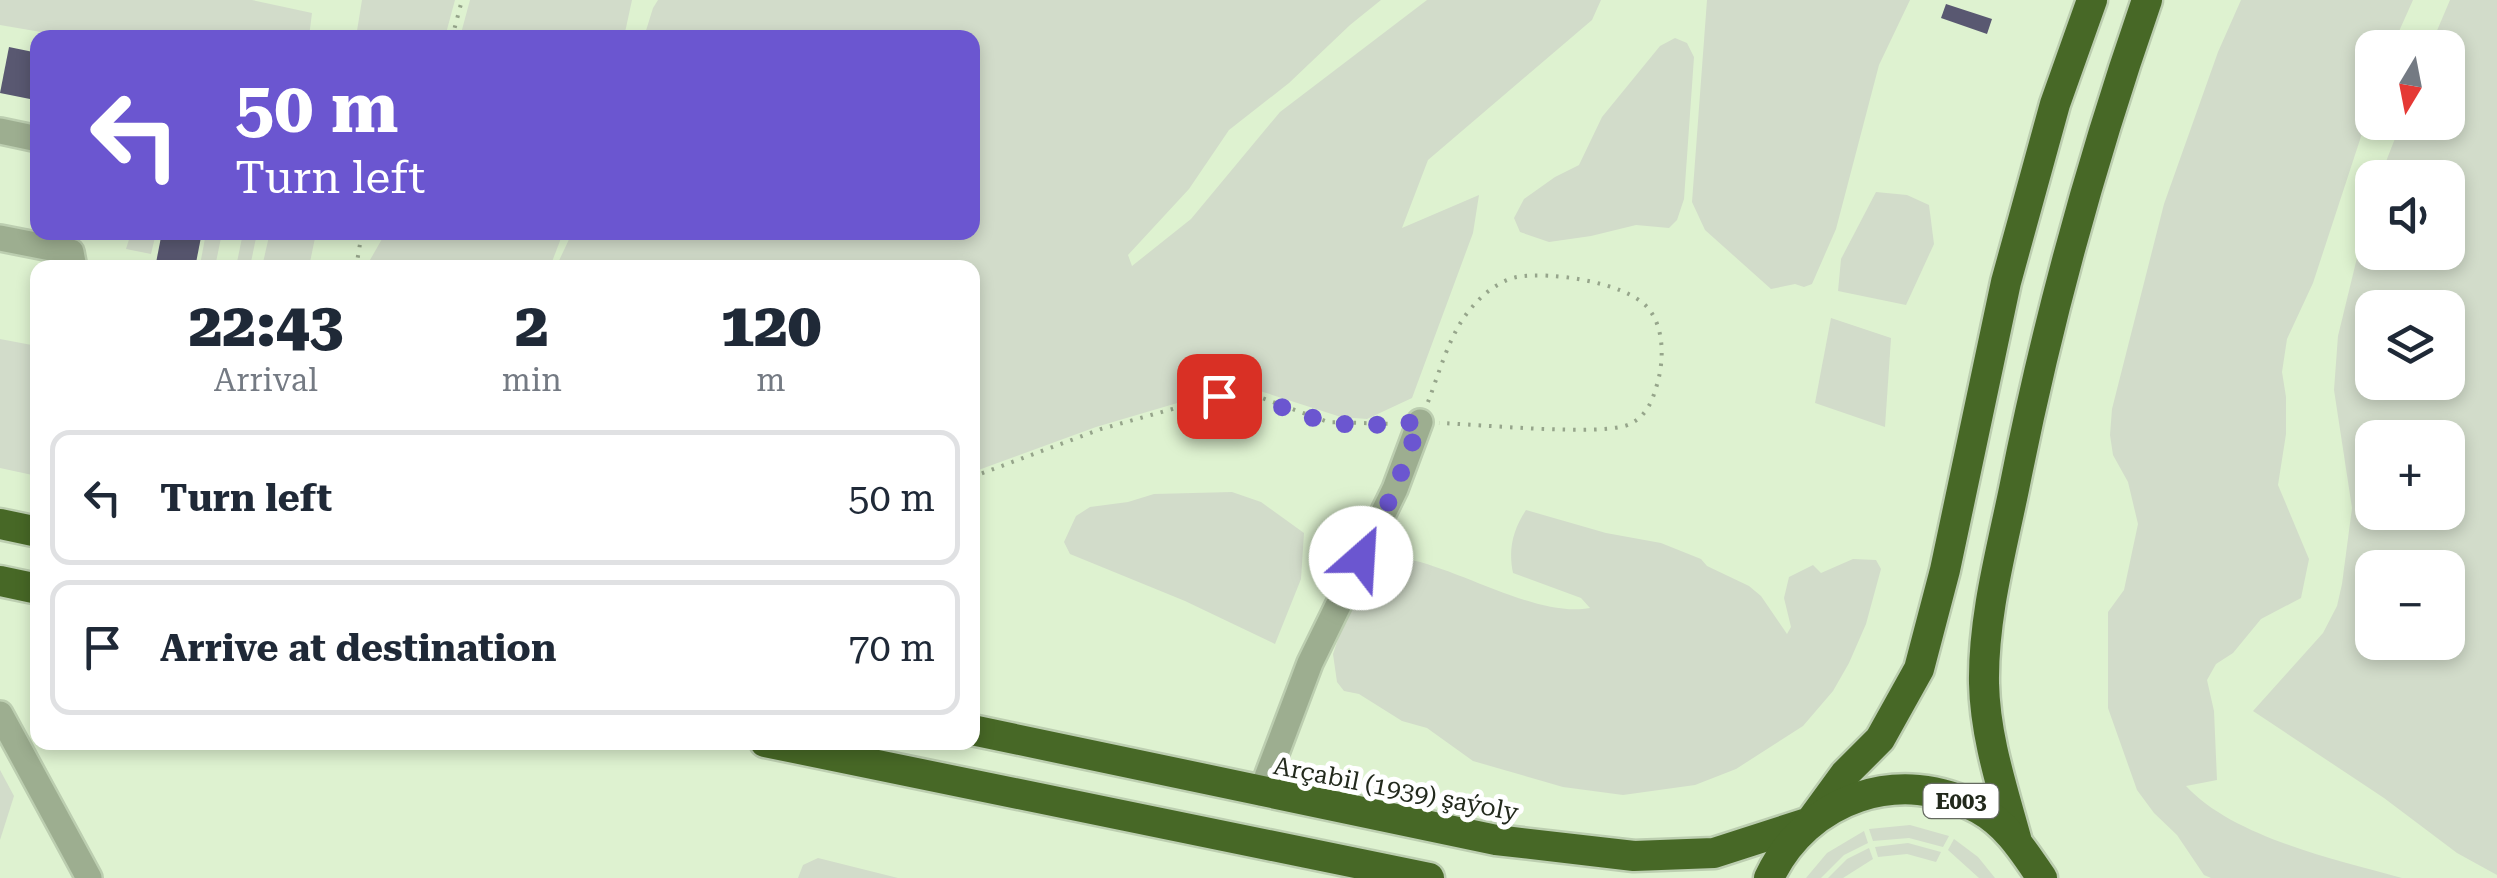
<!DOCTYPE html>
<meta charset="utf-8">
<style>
:root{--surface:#fff;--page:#f6f6f7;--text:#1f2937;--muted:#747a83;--line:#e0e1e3}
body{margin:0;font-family:"Roboto Serif",serif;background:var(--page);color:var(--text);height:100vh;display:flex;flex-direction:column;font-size:38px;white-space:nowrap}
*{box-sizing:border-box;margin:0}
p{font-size:32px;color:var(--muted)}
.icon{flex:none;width:55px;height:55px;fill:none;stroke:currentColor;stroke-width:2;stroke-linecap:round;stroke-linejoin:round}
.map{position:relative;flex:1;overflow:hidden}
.details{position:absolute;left:30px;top:260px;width:950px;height:490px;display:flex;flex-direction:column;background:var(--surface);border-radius:20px;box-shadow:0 5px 15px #0003}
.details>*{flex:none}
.banner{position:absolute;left:30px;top:30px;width:950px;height:210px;border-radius:20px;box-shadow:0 5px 15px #0003;background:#6b56d0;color:#fff;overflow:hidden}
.needle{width:65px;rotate:190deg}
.fabs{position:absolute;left:2355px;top:30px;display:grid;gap:20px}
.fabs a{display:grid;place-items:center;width:110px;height:110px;border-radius:20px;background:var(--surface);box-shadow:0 5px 15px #0003;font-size:50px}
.pin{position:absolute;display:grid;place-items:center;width:85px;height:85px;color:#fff;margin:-42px;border-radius:20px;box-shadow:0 5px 15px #0006}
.me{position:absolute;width:110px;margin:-55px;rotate:26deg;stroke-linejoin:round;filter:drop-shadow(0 0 8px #0008)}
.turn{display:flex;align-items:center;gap:35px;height:210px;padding:0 40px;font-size:45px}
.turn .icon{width:130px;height:130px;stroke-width:2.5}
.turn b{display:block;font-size:70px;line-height:85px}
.eta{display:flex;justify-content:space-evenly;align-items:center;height:170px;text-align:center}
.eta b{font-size:60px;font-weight:800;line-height:70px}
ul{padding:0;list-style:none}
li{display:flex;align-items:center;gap:30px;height:135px;margin:0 20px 15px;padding:0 20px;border:5px solid var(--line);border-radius:20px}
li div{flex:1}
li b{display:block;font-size:38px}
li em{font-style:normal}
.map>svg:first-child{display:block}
.green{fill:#d2dcca;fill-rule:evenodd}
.building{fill:#595871}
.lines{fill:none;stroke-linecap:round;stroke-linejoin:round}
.minor-casing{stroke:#bcceb0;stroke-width:30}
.highway-casing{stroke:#bcceb0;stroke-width:35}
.path{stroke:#96a58b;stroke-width:4;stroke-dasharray:2.5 8;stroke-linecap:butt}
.minor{stroke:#9dae90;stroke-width:25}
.highway{stroke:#476826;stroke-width:30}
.route{stroke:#6b56d0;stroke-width:18;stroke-dasharray:0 32.4}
.labels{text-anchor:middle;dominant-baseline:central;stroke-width:10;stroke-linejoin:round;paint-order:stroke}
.shield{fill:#fff;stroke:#646960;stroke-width:2.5}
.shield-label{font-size:22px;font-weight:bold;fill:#22291c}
.street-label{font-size:25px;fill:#22291c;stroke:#fff}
</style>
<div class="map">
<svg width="2497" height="878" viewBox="0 0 2497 878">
<rect width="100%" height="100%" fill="#def2d0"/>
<g class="green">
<path d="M0,0h252l60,13 -3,24 -233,1 -76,-13z"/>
<path d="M362,0h93l-10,37h-89z"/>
<path d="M470,0h162l-8,37h-164z"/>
<path d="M658,0h723l-31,25 -61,58 -60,47 -40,59 -61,66 4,11 59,-47 89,-107 147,-112h174l-9,20 -164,140 -26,68 77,-33 -6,38 -61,165 -45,21 -26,-2 -81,-26h-42l-122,36 -123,45 -1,-204 -416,-1 16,-34 400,-1v-194l-328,-1 9,-29z"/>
<path d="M1707,0h203l-31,65 -43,164 -24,55 -8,3 -9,-3 -24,5 -66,-59 -13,-28z"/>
<path d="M2241,0h172l-21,47 -20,1v55l-59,180 -26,56 -5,33 4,25v37l-8,51 31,74 -8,39 -40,21 -28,34 -17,11 -9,16 7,31 3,69 -31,6c47,51 150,74 216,92h-191l-7,-3 -27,-40 -23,-22 -17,-23 -29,-82v-96l16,-22 14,-66 -10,-42 -15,-27 -3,-20 2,-26 52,-205 54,-152z"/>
<path d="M2450,0h47v875l-40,-22 -73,-55 -131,-87 70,-78 14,-27 5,-22 10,-76 -18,-118 4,-54 34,-140v56h76v-74l-68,-1 21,-54 47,-1v-74l-18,-1zM2372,308h76v74h-76zM2372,438h76v74h-76zM2372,568h76v74h-76z"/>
<path d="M1675,38l12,5 7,14 -10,142 -7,21 -8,8 -33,-3 -45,11 -42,6 -29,-10 -6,-14 10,-19 31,-22 24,-12 23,-48 58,-71z"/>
<path d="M1876,192l31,3 22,10 5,39 -28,61 -68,-14 3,-32z"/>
<path d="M270,232l46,1 -7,34h-47z"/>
<path d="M386,232h176l1,1 -13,34h-184z"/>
<path d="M131,233h25l-5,21 -25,-5z"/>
<path d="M206,233h16l-7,34 -15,-2z"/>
<path d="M243,233h14l-7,34h-14z"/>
<path d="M1831,318l60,20 -6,89 -70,-24z"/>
<path d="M0,339l37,7v130l-37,-8z"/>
<path d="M1232,492l29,10 43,31 -3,46 -26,65 -90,-43 -115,-47 -6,-12 12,-26 14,-9 38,-5 26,-8z"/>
<path d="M1526,510l80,23 55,10 40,16 6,7 42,20 12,10 26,38 4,-7 -7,-29 5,-21 24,-12 8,8 32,-14 23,1 5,9 -15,55 -17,39 -16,28 -30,35 -67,43 -41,16 -72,10 -60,-8 -90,-26 -46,-33 -25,-7 -43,-27 -15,-3 -7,-9 -4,-28 9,-27 34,-69c10,0 21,-1 31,1 53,10 131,59 183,49l-9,-10 -68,-25c-5,-24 0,-43 13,-63z"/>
<path d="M0,770l14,26 -14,44z"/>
<path d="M1910,825l39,11 -6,11 -34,-9 -36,3 -4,-12z"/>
<path d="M1864,831l4,12 -24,12 -23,23h-15l21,-25z"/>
<path d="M1954,839l24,18 17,21h-16l-31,-28z"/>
<path d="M1908,843l33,9 -5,10 -29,-8 -29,3 -3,-10z"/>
<path d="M1869,848l4,11 -30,19h-15l19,-19z"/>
<path d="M818,858l80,20h-100l5,-13z"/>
</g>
<g class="building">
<path d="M1946,4l46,15 -5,15 -46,-16z"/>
<path d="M9,47l29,6 -3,47 -35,-7z"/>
<path d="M162,232h40l-7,36h-40z"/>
</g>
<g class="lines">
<defs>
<g id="minor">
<path d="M0,131l38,8"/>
<path d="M0,238l71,14 3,16"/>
<path d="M0,714l89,164"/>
<path d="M1261,793l49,-130 85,-174 25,-67"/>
</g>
<g id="highway">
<path d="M0,524l38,8"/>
<path d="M0,581l38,8"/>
<path d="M972,730l524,110 138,16 80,-3 96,-31 35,-48 35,-35 39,-70 26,-99 61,-288 49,-178 37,-104"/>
<path d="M765,742l664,136"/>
<path d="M2016,838c-14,-51 -31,-102 -32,-155 -1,-65 17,-131 30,-194 33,-167 77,-328 133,-489"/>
<path d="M1769,878c37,-80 132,-113 210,-69 29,16 45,43 63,69"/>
</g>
</defs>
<use href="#minor" class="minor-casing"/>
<use href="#highway" class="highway-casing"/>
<g class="path">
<path d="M452,38l10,-38"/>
<path d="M356,268l6,-36"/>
<path d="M1428,402c12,-31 22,-71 45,-96 11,-13 28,-26 44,-29 32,-6 109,5 131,31 16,19 16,50 10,73 -5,18 -10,34 -28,43 -26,13 -154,0 -191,-1"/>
<path d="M972,477l129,-48 118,-33 43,2 66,24 67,2"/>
</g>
<use href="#minor" class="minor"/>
<use href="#highway" class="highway"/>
</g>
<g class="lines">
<path class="route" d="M1219,396c49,-1 63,15 106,25 31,7 64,3 95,1l-25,67 -34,69"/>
</g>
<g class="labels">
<rect class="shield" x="1923.5" y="784" width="75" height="34" rx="8"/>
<g class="shield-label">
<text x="1961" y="801">E003</text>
</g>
<g class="street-label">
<text transform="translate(1396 789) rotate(11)">Arçabil (1939) şaýoly</text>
</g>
</g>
</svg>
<div class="fabs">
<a><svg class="needle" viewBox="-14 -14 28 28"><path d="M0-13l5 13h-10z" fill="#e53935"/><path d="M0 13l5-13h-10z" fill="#747a83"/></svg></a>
<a><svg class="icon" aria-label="sound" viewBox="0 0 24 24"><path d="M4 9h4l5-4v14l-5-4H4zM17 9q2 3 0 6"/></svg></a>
<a><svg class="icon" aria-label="layers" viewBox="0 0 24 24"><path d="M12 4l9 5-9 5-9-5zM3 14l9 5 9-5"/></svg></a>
<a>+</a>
<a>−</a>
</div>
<div class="pin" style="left:1219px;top:396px;background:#d93025"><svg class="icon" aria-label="arrive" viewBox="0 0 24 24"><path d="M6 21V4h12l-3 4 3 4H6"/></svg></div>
<svg class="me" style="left:1361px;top:558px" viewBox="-20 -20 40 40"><circle r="19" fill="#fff"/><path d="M0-13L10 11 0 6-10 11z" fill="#6b56d0"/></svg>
<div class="banner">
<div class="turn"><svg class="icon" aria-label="left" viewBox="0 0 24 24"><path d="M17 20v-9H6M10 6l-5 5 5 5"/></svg><div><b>50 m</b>Turn left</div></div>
</div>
<section class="details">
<div class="eta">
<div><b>22:43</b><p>Arrival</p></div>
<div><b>2</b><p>min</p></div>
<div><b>120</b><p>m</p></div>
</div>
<ul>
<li><svg class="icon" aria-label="left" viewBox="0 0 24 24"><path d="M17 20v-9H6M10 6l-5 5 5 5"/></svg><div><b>Turn left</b></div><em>50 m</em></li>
<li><svg class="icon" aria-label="arrive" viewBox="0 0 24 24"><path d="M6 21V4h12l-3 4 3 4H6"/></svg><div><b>Arrive at destination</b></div><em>70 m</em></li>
</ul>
</section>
</div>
